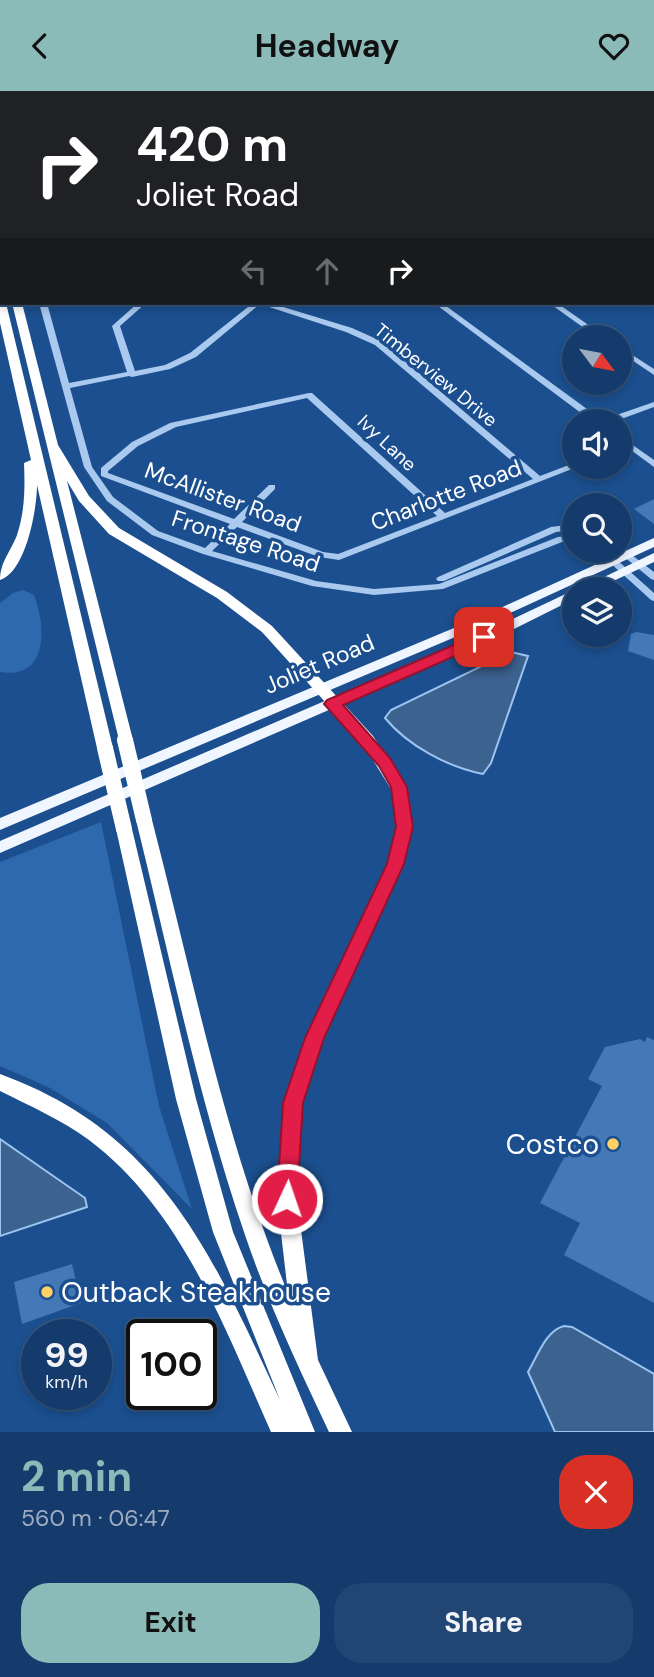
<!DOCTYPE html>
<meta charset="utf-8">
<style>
:root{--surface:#143b6b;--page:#214673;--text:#f1f3f6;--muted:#9dadc1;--line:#33557e;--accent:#8bbbb9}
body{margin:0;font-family:"DM Sans",sans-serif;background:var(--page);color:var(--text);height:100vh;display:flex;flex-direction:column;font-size:26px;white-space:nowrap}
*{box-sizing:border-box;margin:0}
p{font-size:23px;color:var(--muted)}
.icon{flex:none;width:38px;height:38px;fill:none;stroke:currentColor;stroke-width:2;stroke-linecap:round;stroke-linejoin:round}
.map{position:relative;height:1341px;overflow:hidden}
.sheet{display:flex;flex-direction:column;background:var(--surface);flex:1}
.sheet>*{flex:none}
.banner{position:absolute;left:0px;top:0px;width:654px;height:214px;box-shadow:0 4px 10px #0003,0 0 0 2px var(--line);background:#202124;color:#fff;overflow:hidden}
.needle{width:46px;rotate:122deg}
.controls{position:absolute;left:562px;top:234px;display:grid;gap:14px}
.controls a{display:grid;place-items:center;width:70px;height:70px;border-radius:50%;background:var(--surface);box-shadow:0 4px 10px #0003,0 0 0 2px var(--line);font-size:35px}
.speed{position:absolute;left:21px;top:1228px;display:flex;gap:14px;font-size:35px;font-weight:700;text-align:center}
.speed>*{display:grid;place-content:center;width:91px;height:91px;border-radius:50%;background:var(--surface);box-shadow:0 4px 10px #0003,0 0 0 2px var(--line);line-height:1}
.speed small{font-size:18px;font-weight:400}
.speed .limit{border:4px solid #111;border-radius:10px;background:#fff;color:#111}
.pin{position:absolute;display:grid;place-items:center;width:60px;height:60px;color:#fff;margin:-30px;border-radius:14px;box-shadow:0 4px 10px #0006}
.me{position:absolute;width:77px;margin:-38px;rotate:3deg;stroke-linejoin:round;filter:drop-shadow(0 0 5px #0008)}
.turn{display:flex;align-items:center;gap:24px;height:147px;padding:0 21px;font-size:32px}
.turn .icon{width:91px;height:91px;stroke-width:2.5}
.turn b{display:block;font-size:49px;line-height:60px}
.lanes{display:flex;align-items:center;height:66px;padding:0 21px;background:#0003;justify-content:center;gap:35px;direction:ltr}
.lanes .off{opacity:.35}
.round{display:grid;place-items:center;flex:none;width:74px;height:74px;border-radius:28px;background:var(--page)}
.headline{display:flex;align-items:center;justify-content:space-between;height:119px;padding:0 21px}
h1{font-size:42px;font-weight:700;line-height:52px;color:var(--accent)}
.primary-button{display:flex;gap:14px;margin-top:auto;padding:14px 21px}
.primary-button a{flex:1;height:80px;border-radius:28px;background:var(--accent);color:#111;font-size:28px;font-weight:700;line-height:80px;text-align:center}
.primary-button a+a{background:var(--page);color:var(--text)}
header{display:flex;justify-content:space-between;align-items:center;height:91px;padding:0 21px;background:var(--accent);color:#111;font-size:32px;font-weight:700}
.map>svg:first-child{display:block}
.green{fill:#2e69ad}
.water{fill:#3c6290;stroke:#9cc4f0;stroke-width:2}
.building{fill:#4478b7}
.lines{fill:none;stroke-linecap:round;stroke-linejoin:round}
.minor{fill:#a9c9ee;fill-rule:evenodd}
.major{fill:#f0f6ff;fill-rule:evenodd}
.highway{fill:#fff;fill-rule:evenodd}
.highway-bridge{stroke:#fff;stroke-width:16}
.route{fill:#e11d48;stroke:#92132f;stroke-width:2}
.poi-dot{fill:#ffd166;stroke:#1b4f8f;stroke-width:2.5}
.labels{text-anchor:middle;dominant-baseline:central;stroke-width:7;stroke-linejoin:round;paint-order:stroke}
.far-street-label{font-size:19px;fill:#fff;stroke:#1b4f8f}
.street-label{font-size:23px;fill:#fff;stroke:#1b4f8f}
.near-poi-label{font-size:28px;fill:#fff;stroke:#1b4f8f;text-anchor:end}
</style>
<header><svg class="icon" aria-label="back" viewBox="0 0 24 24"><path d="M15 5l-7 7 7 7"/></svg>Headway<svg class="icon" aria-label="heart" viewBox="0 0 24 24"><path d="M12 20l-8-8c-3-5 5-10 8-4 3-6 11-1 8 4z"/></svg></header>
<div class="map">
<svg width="654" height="1341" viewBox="0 0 654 1341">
<rect width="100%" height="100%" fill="#1b4f8f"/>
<g class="green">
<path d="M23,499l11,5c12,31 15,85 -34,77v-69l13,-10z"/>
<path d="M101,731l58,284 33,103 -85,-86 -59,-36 -48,-21v-204z"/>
</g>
<g class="water">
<path d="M511,561l17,4 -37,107 -8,11c-35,-7 -75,-28 -98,-56l6,-8z"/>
<path d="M0,1048l85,59 2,9 -87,29z"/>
<path d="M564,1235l8,1 82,47v58h-99l-27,-60c9,-15 18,-42 36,-46z"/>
</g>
<g class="building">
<path d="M654,408v25l-20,-15z"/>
<path d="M636,541l18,3v25l-26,-9 3,-17z"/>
<path d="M647,946l7,3v263l-90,-48 16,-32 -40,-20 62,-117 -14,-7 17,-32 35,-8 5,3z"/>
<path d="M72,1173l9,39 -59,21 -8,-42z"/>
</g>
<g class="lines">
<g class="minor">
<path d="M26,0h6l1,2h-6z"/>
<path d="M152,0h6l1,2h-6z"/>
<rect x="0" y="20" width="2" height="4"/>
<path d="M0,66l2,1v9l-2,-1z"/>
<rect x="653" y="200" width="1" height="5"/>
<path d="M39,212h8l22,80 58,-11 -15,-46 26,-23h8l-26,23 15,45 30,-6 25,-12 63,-50h17l82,25 29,13 159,135 34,-13v4h3l-238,93 -20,-3 -82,-30 -25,24 104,30 58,8 65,-5 119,-47 16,-2v6l-12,1 -119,47 -69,6 -62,-9 -109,-32 -51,-19 -45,-34 -23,-34zM260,213l86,28 29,13 158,134 -88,34 -133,-120h-3l-139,30 -38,19 -31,26v8l129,48 -25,24 -47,-17 -45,-34 -21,-30 -22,-79 59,-12 3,1 38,-8 26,-12zM307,307l130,118 -99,38 -15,-2 -81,-30 33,-33v-4h-6l-35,34 -126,-46v-2l30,-25 38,-19z"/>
<path d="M434,212h8l160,117 52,-18v5l-41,15h-20z"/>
<path d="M549,212h8l50,35h-9z"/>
<path d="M620,256l34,22v6l-34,-23z"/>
<path d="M620,345l34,24v7l-34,-25z"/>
<path d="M574,433v6l-18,2 -112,49h-6l-2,-2 2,-2 113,-50z"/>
<path d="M620,455l34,26v8l-3,-1 -34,-28h3z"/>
<path d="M597,460h10l47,42v8l-3,-1z"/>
</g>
<g class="major">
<path d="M654,447v9l-161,74 -493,209v-12l485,-203z"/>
<path d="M654,462v9l-60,28h-17z"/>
<path d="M574,499v9l-68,34 -506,220v-12l496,-214z"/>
</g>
<g class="highway">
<rect x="0" y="139" width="2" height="14"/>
<path d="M0,205l2,7h4l107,445 -8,6 -8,-6 -60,-263c0,24 -11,87 -37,95 0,-18 11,-29 17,-45 8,-24 8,-48 7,-72l7,-3 -31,-137z"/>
<path d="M12,212h10l36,142 31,51 30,32 108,64 45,34 101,110 34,52 6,39 -9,37 -80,174 -21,65 -6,96 21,161 34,72h-23c-31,-66 -62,-131 -85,-200 -46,-135 -74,-274 -108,-412l2,-4h12l2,4c41,158 73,322 136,473l-11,-94 6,-96 23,-65 82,-174 9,-37 -6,-38 -28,-45 -101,-112 -45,-34 -108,-64 -30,-33 -12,-20 66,259 -3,4h-10z"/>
<path d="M124,732l6,2 2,4 64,270 37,133 82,200h-44c-46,-103 -89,-222 -182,-292 -27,-20 -59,-34 -89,-49v-17c162,59 212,181 280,326l-67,-168 -37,-133 -60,-270 2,-4z"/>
</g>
<g class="highway-bridge">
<path d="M125,649l19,80"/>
<path d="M105,657l19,81"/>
</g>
</g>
<path class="route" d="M484,541l7,5 -2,4 -146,64 47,53 17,29 6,40 -9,37 -80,174 -21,65 -6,96 -3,7 -7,3 -7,-3 -3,-7 6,-96 22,-65 82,-174 9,-37 -5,-40 -12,-21 -55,-62 3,-4z"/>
<g class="poi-dot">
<circle cx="613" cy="1053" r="7"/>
<circle cx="47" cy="1201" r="7"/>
</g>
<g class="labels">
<g class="far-street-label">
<text transform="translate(436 284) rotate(39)">Timberview Drive</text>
<text transform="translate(387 352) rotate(43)">Ivy Lane</text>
</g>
<g class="street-label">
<text transform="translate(446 404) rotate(-21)">Charlotte Road</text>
<text transform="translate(223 406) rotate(20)">McAllister Road</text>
<text transform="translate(246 450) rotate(18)">Frontage Road</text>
<text transform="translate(319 573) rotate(-23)">Joliet Road</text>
</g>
<g class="near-poi-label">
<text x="599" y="1053">Costco</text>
<text x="61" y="1201" text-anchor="start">Outback Steakhouse</text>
</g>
</g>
</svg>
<div class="controls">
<a><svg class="needle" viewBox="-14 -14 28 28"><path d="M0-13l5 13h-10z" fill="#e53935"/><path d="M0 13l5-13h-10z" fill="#9dadc1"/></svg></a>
<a><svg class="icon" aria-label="sound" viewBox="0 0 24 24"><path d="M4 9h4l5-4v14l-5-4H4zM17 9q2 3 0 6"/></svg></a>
<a><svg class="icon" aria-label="search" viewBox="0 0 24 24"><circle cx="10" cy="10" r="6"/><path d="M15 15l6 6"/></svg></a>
<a><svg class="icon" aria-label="layers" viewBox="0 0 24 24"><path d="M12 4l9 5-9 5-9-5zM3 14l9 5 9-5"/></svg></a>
</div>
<div class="speed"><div>99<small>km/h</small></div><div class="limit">100</div></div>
<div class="pin" style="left:484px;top:546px;background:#d93025"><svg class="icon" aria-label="arrive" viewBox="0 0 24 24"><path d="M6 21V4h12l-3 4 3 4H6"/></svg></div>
<svg class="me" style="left:287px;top:1108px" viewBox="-20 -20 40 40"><circle r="17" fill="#e11d48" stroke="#fff" stroke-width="3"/><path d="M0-11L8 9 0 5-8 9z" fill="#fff"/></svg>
<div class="banner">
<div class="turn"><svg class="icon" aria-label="right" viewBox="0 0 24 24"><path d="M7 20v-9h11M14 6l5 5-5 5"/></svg><div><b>420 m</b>Joliet Road</div></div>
<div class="lanes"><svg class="icon off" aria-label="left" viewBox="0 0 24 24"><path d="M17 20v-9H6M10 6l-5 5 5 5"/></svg><svg class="icon off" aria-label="ahead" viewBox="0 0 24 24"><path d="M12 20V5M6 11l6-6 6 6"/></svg><svg class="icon" aria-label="right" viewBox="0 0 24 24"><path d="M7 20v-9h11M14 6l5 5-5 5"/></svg></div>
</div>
</div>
<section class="sheet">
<div class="headline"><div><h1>2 min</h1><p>560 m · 06:47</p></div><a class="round" style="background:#d93025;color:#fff"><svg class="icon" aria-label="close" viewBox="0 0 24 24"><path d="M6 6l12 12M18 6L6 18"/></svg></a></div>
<div class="primary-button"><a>Exit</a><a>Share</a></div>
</section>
